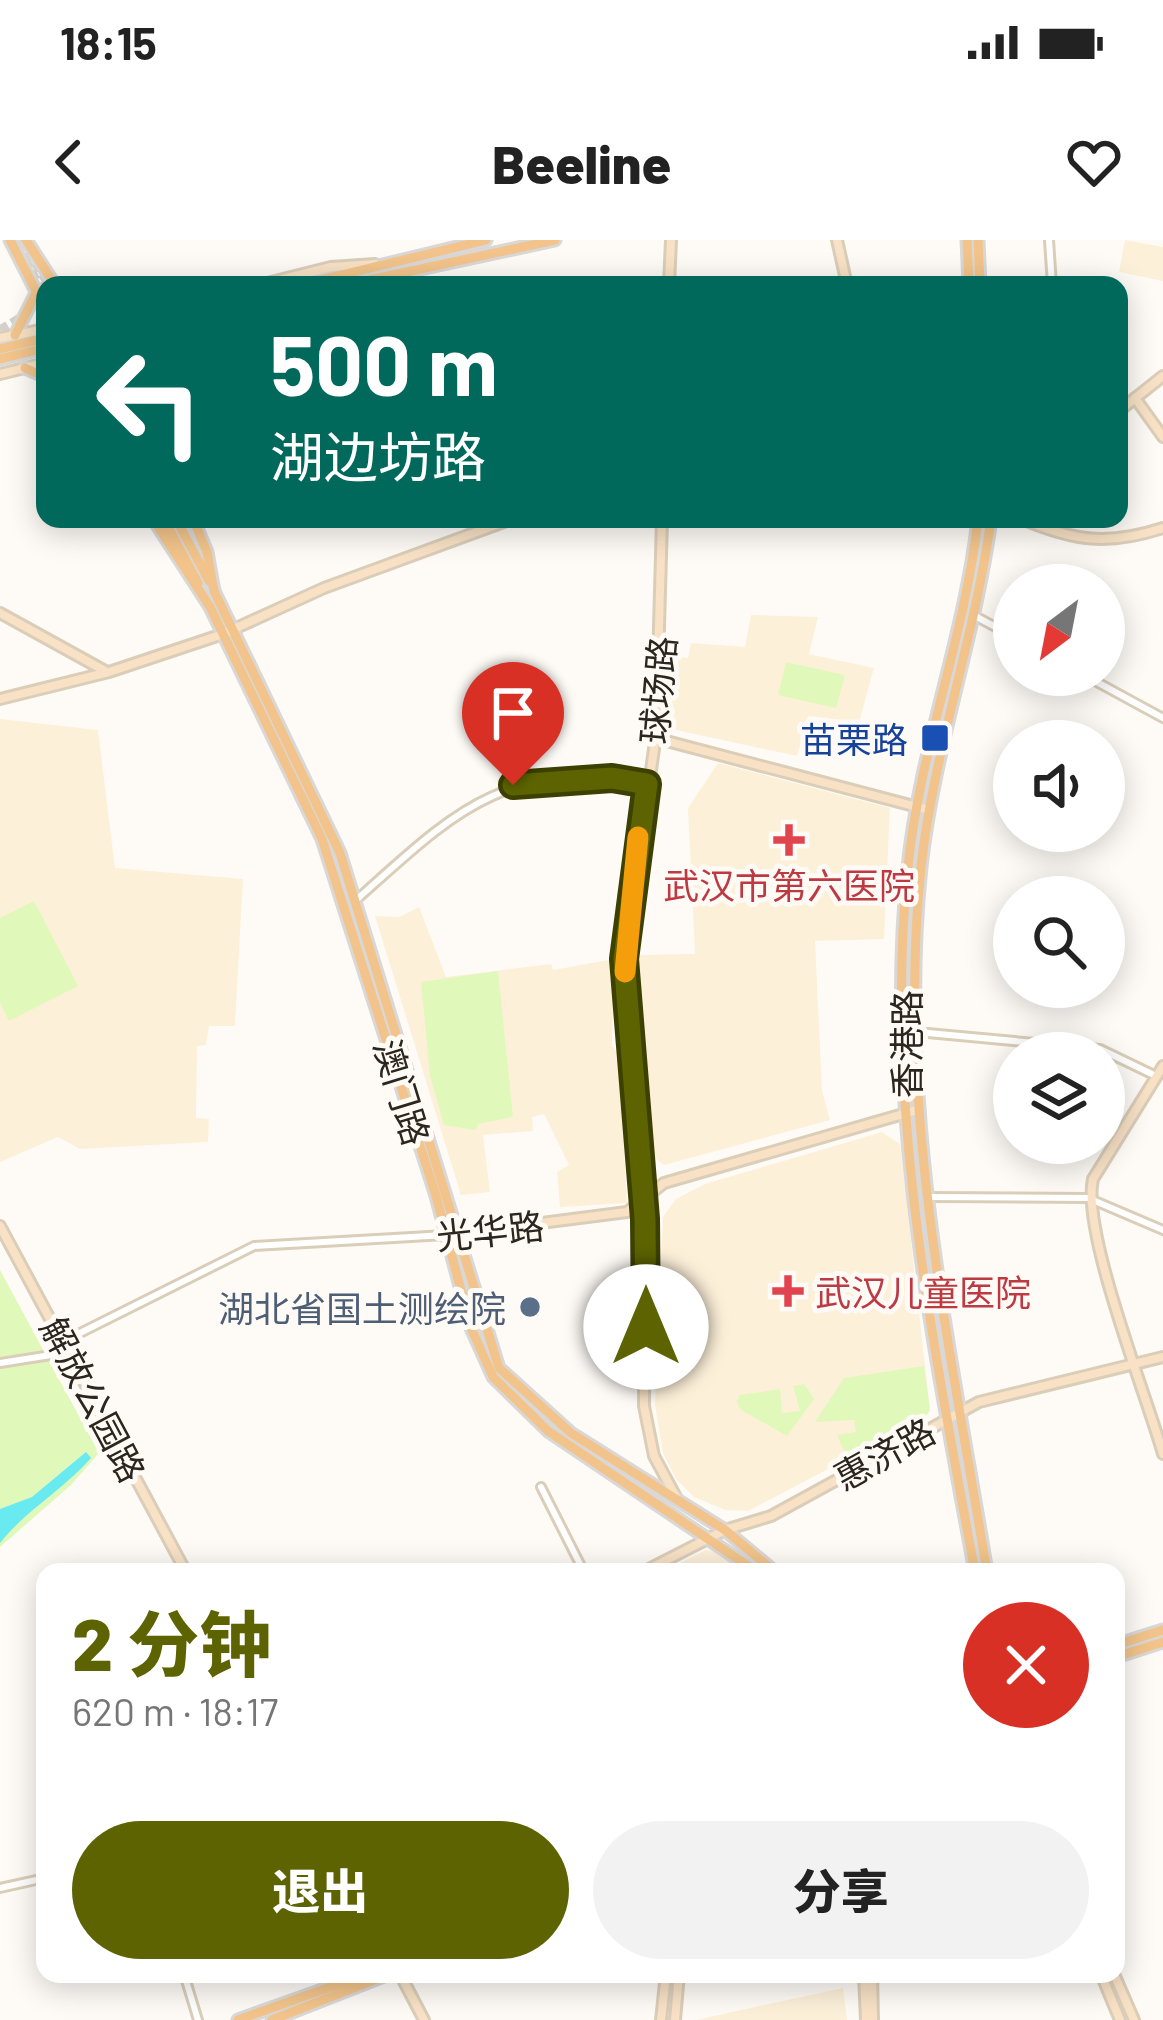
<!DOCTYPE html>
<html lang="zh">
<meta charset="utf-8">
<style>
:root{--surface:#fff;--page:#f2f2f2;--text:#222;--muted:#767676;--accent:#5c6300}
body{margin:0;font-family:Barlow,"Noto Sans SC",sans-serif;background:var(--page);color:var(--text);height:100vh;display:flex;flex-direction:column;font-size:45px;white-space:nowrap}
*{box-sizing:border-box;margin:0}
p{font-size:39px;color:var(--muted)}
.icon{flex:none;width:66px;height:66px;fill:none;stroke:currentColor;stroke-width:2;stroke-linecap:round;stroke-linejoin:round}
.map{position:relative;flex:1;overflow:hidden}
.drawer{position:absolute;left:36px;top:1323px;width:1089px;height:420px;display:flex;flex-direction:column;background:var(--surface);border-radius:24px;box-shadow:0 6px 30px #0003}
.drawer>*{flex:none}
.top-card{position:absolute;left:36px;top:36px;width:1092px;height:252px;border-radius:24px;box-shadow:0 6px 30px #0003;background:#00695c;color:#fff;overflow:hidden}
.needle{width:78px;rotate:212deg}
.controls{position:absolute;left:993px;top:324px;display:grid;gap:24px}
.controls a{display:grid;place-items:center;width:132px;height:132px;border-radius:50%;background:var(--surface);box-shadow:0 6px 30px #0003;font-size:60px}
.pin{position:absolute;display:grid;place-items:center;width:102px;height:102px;color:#fff;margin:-123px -51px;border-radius:50% 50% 50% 0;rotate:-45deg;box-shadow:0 0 12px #0007}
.pin .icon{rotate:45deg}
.me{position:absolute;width:132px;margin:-66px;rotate:0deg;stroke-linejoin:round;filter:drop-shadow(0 0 9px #0008)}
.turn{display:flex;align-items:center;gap:42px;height:252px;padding:0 36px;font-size:54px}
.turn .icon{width:156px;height:156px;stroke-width:2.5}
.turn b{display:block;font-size:84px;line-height:102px}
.round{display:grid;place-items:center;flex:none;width:126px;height:126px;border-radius:63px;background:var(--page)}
.overview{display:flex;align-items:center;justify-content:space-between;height:204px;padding:0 36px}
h1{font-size:72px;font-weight:800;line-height:90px;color:var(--accent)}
.button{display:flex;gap:24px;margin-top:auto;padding:24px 36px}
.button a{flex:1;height:138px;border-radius:72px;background:var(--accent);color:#fff;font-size:48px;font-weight:800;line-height:138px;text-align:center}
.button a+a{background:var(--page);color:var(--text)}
.status{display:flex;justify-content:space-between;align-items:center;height:84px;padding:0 60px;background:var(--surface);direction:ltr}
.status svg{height:33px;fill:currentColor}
header{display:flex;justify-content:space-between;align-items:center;height:156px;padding:0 36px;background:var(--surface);font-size:54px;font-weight:800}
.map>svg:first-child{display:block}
.built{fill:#fdf0d9}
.green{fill:#e1f8bb}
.water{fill:#69eaf0}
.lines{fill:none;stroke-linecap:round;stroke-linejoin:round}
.primary-tunnel{stroke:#d4d1cc;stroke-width:9;stroke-dasharray:9 4.5;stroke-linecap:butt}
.street-casing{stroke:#daceb9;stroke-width:12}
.secondary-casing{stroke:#daceb9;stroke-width:14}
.primary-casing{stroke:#d9d8d7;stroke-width:15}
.street{stroke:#fff;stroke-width:6}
.secondary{stroke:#f8e1c5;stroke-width:8}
.primary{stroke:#f2c48b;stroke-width:9}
.route-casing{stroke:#3c4000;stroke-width:30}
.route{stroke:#5c6300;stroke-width:21}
.slow{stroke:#f59e0b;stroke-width:21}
.transit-dot{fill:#1a4fb4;stroke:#fefbf7;stroke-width:4.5}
.health-dot{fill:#e0444e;stroke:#fefbf7;stroke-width:4.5}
.service-dot{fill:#5c6f8a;stroke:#fefbf7;stroke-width:4.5}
.labels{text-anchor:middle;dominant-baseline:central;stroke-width:10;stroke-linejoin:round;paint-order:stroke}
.street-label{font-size:36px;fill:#2b271f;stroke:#fefbf7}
.transit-label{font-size:36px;fill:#164399;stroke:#fefbf7;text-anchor:end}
.health-label{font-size:36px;fill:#be3a42;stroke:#fefbf7}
.service-label{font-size:36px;fill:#4e5e75;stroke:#fefbf7;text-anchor:end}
</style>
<div class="status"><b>18:15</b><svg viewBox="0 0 49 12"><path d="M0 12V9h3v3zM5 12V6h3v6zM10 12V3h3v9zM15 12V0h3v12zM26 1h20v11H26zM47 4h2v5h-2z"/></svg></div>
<header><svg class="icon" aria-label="back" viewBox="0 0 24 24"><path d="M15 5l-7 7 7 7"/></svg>Beeline<svg class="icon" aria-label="heart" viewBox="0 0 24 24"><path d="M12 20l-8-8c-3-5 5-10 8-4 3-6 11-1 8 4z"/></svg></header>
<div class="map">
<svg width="1163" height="1780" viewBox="0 0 1163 1780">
<rect width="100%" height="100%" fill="#fefbf7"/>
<g class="built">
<path d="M1125,0l38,7v34l-44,-9z"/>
<path d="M751,375l67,2 -9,37 65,14 -15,54 -51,-6 -11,40 -135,-29 6,-72 20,3 3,-15 54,4z"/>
<path d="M0,479l98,11 17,138 128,11 -8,147h-26l-3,19 -9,1 -1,72 13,1 -1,23 -128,7 -22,-12 -58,25z"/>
<path d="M718,523l172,45 -6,131 -69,2 7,150 8,29 -166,45 -13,-10 -13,-200 57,-1 -7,-146z"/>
<path d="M419,667l27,70 105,-13 2,6 61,-11 -2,86 7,11 8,147 -67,4 -3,-35 12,-7 -25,-51 -12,3 1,14 -50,4 7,57 -29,3 -86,-279 24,1z"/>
<path d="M882,892l18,12 30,266 -5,8 -177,93 -23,-1 -31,-13 -18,-18 -13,-26 -8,-48 8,-188 13,-18 29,-15z"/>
<path d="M706,1310l15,3 21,19h-80z"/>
<path d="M843,1748l4,32h-151l59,-13z"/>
</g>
<g class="green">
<path d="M786,422l59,13 -9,33 -58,-13z"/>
<path d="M34,661l44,85 -69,35 -9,-18v-85z"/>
<path d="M498,731l15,146 -35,7 -2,6 -32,-5 -14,-49 -9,-94z"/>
<path d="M0,1030l99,183 -28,32 -71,62z"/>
<path d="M924,1126l6,44 -5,8 -77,41 -11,-24 19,-3 -2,-12 -39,2 29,-44z"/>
<path d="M804,1144l10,15 -27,37 -46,-26 -5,-8 4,-7 40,-6 2,24 18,-2 -7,-25z"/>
</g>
<path class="water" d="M86,1212l5,6c-28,32 -65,52 -91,85v-34l32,-12z"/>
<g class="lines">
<g class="primary-tunnel">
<path d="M21,0l28,45"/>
<path d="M25,20l20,36"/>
<path d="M0,90l23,-14"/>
</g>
<defs>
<g id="street">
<path d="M1049,0l3,45"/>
<path d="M975,376l39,21"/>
<path d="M1084,435l79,43"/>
<path d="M355,661c101,-90 147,-141 292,-117"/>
<path d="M917,792l183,17 56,27"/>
<path d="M927,957l161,1 75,32"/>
<path d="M64,1101l190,-95 192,-11"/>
<path d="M0,1123l70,-11"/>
<path d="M541,1247l43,85"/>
<path d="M0,1648l45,-10"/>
<path d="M184,1734l14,46"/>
</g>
<g id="secondary">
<path d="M837,0l10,45"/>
<path d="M259,45l72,-18 44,-3"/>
<path d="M669,45l2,-45"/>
<path d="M0,98l45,-9"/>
<path d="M0,134l45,-11"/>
<path d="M1135,158l28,39"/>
<path d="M1119,171l44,-35"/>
<path d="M662,279l-6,216 -32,224 21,260 -1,187 10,50 22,41"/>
<path d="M1022,279c52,22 86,27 141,9"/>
<path d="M0,373l107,59"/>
<path d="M0,459l109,-27 114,-38 101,-46 188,-69"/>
<path d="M655,498l274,72"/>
<path d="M1163,826l-70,113c-12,52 53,215 70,275"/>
<path d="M0,986l186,346"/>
<path d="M455,994l172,-22 37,-29 253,-73"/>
<path d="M643,1332l82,-42 46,-14 208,-114 184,-45"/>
<path d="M400,1734l24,46"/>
<path d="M864,1734l2,46"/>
<path d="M872,1734l1,46"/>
<path d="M1101,1734l19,46"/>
<path d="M1114,1734l20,46"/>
<path d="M661,1780l5,-46"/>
<path d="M675,1780l4,-46"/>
</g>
<g id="primary">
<path d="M10,0l35,69"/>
<path d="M26,0l29,45"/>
<path d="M967,0l2,45"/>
<path d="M978,0l2,45"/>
<path d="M300,45l186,-45"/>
<path d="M346,45l209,-45"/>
<path d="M15,95l21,-42"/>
<path d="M0,109l45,-11"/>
<path d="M0,119l45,-11"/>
<path d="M25,128l20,9"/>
<path d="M153,279l57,88 112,232 114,357 35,132 22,49 55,54 209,141"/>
<path d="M164,279l34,64"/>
<path d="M176,279l33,62"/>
<path d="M193,279l14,33 7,39 126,262 159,515 72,65 154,97 50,42"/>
<path d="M975,1332c-42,-230 -92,-471 -67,-705 12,-119 57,-230 70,-348"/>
<path d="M987,1332c-38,-232 -91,-468 -66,-705 13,-118 54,-230 70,-348"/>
<path d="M1116,1405l47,-15"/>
<path d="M1116,1417l47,-15"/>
<path d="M238,1780l129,-46"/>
<path d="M272,1780l117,-46"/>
</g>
</defs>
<use href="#street" class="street-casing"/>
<use href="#secondary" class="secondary-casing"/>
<use href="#primary" class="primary-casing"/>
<use href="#street" class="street"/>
<use href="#secondary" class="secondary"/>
<use href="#primary" class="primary"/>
</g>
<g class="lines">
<defs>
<path id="route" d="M513,545l99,-7 35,6 -23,175 21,260 1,108"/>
</defs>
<use href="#route" class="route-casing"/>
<use href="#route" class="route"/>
<path class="slow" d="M625,732l13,-135"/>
</g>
<rect class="transit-dot" x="920" y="483" width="30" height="30" rx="6"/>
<g class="health-dot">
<path d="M783 582h12v12h12v12h-12v12h-12v-12h-12v-12h12z"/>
<path d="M782 1033h12v12h12v12h-12v12h-12v-12h-12v-12h12z"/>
</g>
<circle class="service-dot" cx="530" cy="1067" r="12"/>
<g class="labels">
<g class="street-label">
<text transform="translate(657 450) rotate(-85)">球场路</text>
<text transform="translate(905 804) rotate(-90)">香港路</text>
<text transform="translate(403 852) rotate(73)">澳门路</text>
<text transform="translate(490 990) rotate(-6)">光华路</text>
<text transform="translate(94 1159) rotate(62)">解放公园路</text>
<text transform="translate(884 1213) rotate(-29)">惠济路</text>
</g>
<g class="transit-label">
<text x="908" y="498">苗栗路</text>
</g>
<g class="health-label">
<text x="789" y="644">武汉市第六医院</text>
<text x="815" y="1051" text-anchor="start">武汉儿童医院</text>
</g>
<g class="service-label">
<text x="506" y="1067">湖北省国土测绘院</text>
</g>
</g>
</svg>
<div class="controls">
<a><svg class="needle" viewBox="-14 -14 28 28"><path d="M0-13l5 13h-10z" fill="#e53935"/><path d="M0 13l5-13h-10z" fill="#767676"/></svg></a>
<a><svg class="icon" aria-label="sound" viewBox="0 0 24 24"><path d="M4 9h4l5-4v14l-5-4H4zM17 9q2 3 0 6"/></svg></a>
<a><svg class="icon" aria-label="search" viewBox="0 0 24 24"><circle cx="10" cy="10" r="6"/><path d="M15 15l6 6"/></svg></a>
<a><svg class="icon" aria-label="layers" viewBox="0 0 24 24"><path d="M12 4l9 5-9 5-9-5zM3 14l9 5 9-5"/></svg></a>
</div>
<div class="pin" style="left:513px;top:545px;background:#d93025"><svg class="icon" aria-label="arrive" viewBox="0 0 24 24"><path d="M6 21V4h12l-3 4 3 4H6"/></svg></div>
<svg class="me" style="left:646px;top:1087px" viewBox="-20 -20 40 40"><circle r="19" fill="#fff"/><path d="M0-13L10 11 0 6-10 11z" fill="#5c6300"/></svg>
<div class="top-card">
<div class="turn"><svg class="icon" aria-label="left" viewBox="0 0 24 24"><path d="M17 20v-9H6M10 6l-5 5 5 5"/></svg><div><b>500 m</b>湖边坊路</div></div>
</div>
<section class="drawer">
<div class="overview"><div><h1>2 分钟</h1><p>620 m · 18:17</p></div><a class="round" style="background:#d93025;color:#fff"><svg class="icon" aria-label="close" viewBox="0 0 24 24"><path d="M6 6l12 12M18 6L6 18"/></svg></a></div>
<div class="button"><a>退出</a><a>分享</a></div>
</section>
</div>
